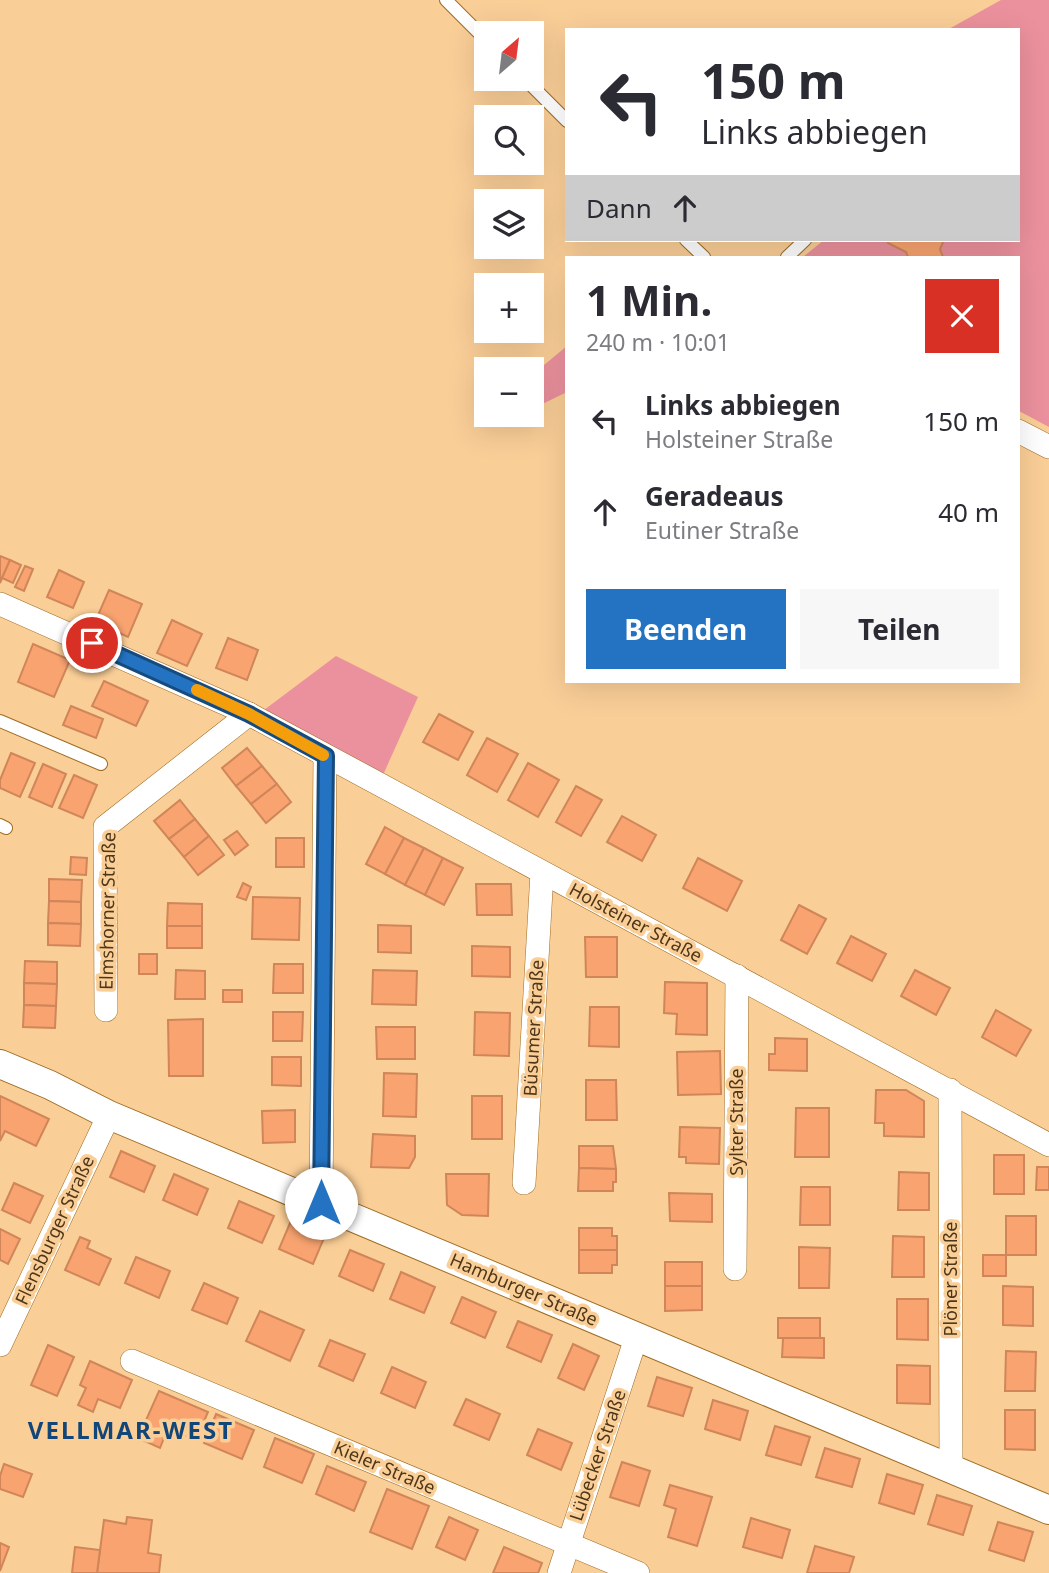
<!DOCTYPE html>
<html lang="de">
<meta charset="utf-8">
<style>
:root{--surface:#fff;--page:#f7f7f7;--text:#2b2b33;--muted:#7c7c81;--accent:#2373c2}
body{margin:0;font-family:"Noto Sans",sans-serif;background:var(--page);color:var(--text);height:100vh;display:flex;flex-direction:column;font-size:26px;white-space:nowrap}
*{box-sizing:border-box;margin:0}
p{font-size:23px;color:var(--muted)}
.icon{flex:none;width:38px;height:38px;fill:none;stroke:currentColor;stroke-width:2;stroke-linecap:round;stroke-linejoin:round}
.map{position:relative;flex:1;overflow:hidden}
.sheet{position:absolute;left:565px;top:256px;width:455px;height:427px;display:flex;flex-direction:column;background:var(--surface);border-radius:0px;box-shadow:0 7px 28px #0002}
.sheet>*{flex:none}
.hud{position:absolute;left:565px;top:28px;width:455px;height:214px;border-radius:0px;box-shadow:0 7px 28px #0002;background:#fff;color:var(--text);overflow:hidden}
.needle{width:46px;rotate:28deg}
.controls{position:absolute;left:474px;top:21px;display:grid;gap:14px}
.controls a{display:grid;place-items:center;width:70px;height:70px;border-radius:0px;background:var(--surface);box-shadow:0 7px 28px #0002;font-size:35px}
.pin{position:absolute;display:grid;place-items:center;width:60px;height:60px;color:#fff;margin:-30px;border:4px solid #fff;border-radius:50%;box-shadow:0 2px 7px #0007}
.me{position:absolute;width:77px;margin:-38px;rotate:0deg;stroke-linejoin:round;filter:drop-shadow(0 0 5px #0008)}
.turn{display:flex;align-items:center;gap:24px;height:147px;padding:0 21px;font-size:32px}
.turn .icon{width:91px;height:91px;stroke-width:2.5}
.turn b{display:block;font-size:49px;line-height:60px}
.then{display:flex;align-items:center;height:66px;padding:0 21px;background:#0003;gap:14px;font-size:26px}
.round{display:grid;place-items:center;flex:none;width:74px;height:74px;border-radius:0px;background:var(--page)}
.summary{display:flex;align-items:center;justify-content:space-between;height:119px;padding:0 21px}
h1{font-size:42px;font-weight:700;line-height:52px}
.cta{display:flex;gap:14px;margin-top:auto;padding:14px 21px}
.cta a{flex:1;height:80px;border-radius:0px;background:var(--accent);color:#fff;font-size:28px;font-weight:700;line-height:80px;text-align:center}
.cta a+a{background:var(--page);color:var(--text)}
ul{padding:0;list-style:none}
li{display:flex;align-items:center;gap:21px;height:91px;padding:0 21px}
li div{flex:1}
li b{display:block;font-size:26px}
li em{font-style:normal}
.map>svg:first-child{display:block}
.green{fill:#eb919d}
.building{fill:#f8a370;stroke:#d08659;stroke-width:2}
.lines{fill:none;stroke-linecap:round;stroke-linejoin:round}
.service-casing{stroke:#9e6b21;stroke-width:14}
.minor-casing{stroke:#9e6b21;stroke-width:24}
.tertiary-casing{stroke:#9e6b21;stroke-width:30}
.service{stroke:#fff;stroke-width:12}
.minor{stroke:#fff;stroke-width:23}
.tertiary{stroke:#fff;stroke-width:28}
.route-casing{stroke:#174b7e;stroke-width:18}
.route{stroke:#2373c2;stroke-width:12}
.slow{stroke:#f59e0b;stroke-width:12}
.labels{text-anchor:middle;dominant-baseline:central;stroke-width:7;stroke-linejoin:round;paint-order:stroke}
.street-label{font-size:18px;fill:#4d3619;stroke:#face97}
.district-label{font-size:24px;font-weight:bold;letter-spacing:2px;fill:#134678;stroke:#face97}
</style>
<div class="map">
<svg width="1049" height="1573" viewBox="0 0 1049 1573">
<rect width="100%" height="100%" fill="#face97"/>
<g class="green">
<path d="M1001,0h48v427l-30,-16 -1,-154h-215l21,-17h194v-210h-71z"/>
<path d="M567,346v46l-35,17v-34z"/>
<path d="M336,656l82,41 -35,78 -119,-65z"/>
</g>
<g class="building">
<path d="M887,240h57l-4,9 3,8h-35l-2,-5 -18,-9z"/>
<path d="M0,556l10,4 -10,23z"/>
<path d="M10,560l11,5 -8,18 -11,-5z"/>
<path d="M25,566l8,3 -9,22 -9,-4z"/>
<path d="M59,570l25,12 -11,26 -26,-11z"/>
<path d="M109,590l33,14 -14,33 -33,-15z"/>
<path d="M172,620l30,14 -15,32 -30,-13z"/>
<path d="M228,638l30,12 -11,30 -31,-12z"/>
<path d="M33,644l37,16 -16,37 -36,-15z"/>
<path d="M104,681l44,20 -12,25 -44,-20z"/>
<path d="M71,706l32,13 -7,19 -33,-13z"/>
<path d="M439,714l34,18 -15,28 -35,-18z"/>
<path d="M487,738l31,16 -21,38 -30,-17z"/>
<path d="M247,748l15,18 -26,20 -14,-18z"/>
<path d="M11,753l24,10 -15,34 -20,-9v-8z"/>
<path d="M528,763l31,17 -21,37 -30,-17z"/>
<path d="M43,764l23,10 -14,33 -23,-10z"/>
<path d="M262,766l15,18 -26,20 -15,-18z"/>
<path d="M74,775l23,10 -14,33 -24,-10z"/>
<path d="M277,784l14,18 -25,21 -15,-19z"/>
<path d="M576,786l26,14 -21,36 -25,-14z"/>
<path d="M180,800l15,19 -26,20 -15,-18z"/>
<path d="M622,816l34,19 -14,26 -35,-19z"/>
<path d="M195,819l14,17 -25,21 -15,-18z"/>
<path d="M385,827l19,11 -19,36 -19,-10z"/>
<path d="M237,831l11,14 -13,10 -11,-15z"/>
<path d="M209,836l15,19 -26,20 -14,-18z"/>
<rect x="276" y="838" width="28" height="29"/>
<path d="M404,838l20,10 -19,37 -20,-11z"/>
<path d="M424,848l19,10 -18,37 -20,-10z"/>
<path d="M71,857l16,1 -1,17 -16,-1z"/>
<path d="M443,858l20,10 -19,37 -19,-10z"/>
<path d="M698,858l44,23 -15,30 -44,-23z"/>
<path d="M49,879l33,1 -1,22 -32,-1z"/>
<path d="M243,883l8,4 -5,13 -9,-3z"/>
<path d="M476,884h35l1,31h-35z"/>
<path d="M253,897l47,1 -1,42 -47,-1z"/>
<path d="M49,901l32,1v22l-33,-1z"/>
<path d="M168,903l34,1v22h-35z"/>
<path d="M799,905l27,14 -19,35 -26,-14z"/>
<path d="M48,923l33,1 -1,22 -32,-1z"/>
<path d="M378,925l33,1v27l-33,-1z"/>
<rect x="167" y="926" width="35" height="22"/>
<path d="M851,936l35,18 -14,27 -35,-18z"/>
<path d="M585,937h32v40h-31z"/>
<path d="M472,946l38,1v30l-38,-1z"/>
<rect x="139" y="954" width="18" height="20"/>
<path d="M25,961l32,1v22l-33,-1z"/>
<path d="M274,964h29v29h-30z"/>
<path d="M176,970l29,1v28h-30z"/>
<path d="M373,970l44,1 -1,34 -44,-1z"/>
<path d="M915,970l35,18 -14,27 -35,-19z"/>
<path d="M665,982l42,1v52l-31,-1 1,-20 -13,-1z"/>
<path d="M24,983l33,1 -1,22 -32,-1z"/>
<rect x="223" y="990" width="19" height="12"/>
<path d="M24,1005l32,1 -1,22 -32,-1z"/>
<path d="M590,1007h29v40l-30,-1z"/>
<path d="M996,1010l35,20 -15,26 -34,-19z"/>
<path d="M273,1012h30l-1,29h-29z"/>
<path d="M475,1012l35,1 -1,43 -35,-1z"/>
<path d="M203,1019v57h-34l-1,-56z"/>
<path d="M376,1027h39v32h-38z"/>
<path d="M775,1038l32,1v32l-38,-1v-16h6z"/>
<path d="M720,1051l1,43 -43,1 -1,-43z"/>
<path d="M272,1057h29v29l-29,-1z"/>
<path d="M384,1073l33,1 -1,43 -33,-1z"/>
<path d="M586,1080h30l1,40h-31z"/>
<path d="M876,1090h30l18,11v36l-40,-1v-13h-9z"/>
<path d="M0,1096l49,23 -13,27 -31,-15 -5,10z"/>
<rect x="472" y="1096" width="30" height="43"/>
<path d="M796,1108h33v49h-34z"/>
<path d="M295,1110v32l-32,1 -1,-32z"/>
<path d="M680,1127l40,1 -1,36 -33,-1v-6h-7z"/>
<path d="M373,1134l42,2v21l-6,11 -38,-1z"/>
<path d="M579,1146h34l3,23 -37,-1z"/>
<path d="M121,1151l34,15 -11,26 -34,-15z"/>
<rect x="994" y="1155" width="30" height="39"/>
<path d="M1037,1167h12v23h-13z"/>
<path d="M579,1168l37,1v13h-3v9h-35z"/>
<path d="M899,1172l30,1v37h-31z"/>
<path d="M174,1174l34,15 -11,26 -34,-15z"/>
<path d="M446,1174h43l-1,42 -26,-1 -15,-10z"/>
<path d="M14,1183l29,13 -13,27 -28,-13z"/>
<path d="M801,1187h29v38h-30z"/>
<path d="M669,1193l43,1v28l-42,-1z"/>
<path d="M239,1201l35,15 -12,27 -34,-15z"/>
<rect x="1006" y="1216" width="30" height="39"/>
<path d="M290,1223l34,15 -11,26 -34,-15z"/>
<path d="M579,1228h33v8h5v14h-38z"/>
<path d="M0,1229l20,10 -12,25 -8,-4z"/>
<path d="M893,1236l31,1v40h-32z"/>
<path d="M80,1237l10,4 -3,7 24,11 -12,26 -34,-15z"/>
<path d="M799,1247l31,1 -1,40h-30z"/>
<path d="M350,1250l34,14 -11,27 -34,-15z"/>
<path d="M579,1250h38v15h-5v8h-33z"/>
<rect x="983" y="1255" width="23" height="21"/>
<path d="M136,1257l34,14 -11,27 -34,-15z"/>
<rect x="665" y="1262" width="37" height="24"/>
<path d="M401,1272l34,15 -11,26 -34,-14z"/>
<path d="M204,1283l34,15 -11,26 -35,-14z"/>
<path d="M665,1286h37v24l-37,1z"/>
<path d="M1003,1286l30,1v39l-30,-1z"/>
<path d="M462,1297l34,15 -11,26 -34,-15z"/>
<path d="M897,1299h31v41l-31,-1z"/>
<path d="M260,1311l44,19 -14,31 -44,-20z"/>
<rect x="778" y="1318" width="42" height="20"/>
<path d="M518,1321l34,14 -11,27 -34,-15z"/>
<path d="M783,1338h41v20l-42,-1z"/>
<path d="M330,1340l35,14 -12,27 -34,-15z"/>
<path d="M573,1344l26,12 -15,34 -26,-12z"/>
<path d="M48,1345l26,12 -17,39 -26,-11z"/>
<path d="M1006,1351l30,1 -1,39h-30z"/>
<path d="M90,1361l42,19 -12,28 -22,-9 -5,13 -15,-7 8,-17 -6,-3z"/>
<path d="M897,1365l33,1v38l-33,-1z"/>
<path d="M392,1367l34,15 -11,26 -34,-15z"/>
<path d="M657,1377l35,11 -9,28 -35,-10z"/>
<path d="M159,1391l49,21 -12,28 -28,-12 -8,20 -22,-10z"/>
<path d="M466,1399l34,15 -11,26 -35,-15z"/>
<path d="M713,1400l35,11 -8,29 -35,-11z"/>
<path d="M1005,1410h30v40l-30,-1z"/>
<path d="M216,1414l38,16 -12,29 -38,-16z"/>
<path d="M775,1426l35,11 -9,28 -35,-10z"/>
<path d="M538,1429l34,14 -11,27 -34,-15z"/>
<path d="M275,1438l39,16 -12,29 -38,-16z"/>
<path d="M825,1448l35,11 -8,28 -36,-10z"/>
<path d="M622,1462l28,9 -11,35 -29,-9z"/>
<path d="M4,1464l28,10 -9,23 -23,-8v-13z"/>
<path d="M327,1466l39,16 -12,29 -38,-17z"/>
<path d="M887,1474l36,11 -9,29 -35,-11z"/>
<path d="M670,1485l42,12 -15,49 -29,-9 8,-28 -12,-4z"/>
<path d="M387,1489l42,17 -17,43 -42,-17z"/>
<path d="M937,1495l35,11 -9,29 -35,-11z"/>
<path d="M127,1517l25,3 -4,33 13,2 -2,18h-62l7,-53 22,4z"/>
<path d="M449,1517l29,13 -13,30 -29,-13z"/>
<path d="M751,1518l39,12 -8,28 -39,-11z"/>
<path d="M998,1522l35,10 -9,29 -35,-11z"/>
<path d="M0,1543l9,4 -9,24z"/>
<path d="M815,1546l39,11 -5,16h-42z"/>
<path d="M75,1547l25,3 -3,23h-25z"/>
<path d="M504,1547l38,16 -4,10h-45z"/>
</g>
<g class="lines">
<defs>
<g id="service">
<path d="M446,0l40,40"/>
<path d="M525,79l42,42"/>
<path d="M686,240l18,17"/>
<path d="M787,257l18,-17"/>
<path d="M0,721l101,43"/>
<path d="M0,825l6,3"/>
</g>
<g id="minor">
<path d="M1018,431l31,16"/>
<path d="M0,604l249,110 800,431"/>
<path d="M106,1010l-1,-183 144,-113"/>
<path d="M950,1090l1,378"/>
<path d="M524,1183l18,-310"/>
<path d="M321,1203l4,-447"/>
<path d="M735,1269l2,-293"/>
<path d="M0,1345l109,-230"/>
<path d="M132,1361l506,212"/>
<path d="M559,1573l77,-235"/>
</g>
<path id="tertiary" d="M0,1064l50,21 59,30 940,395"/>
</defs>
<use href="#service" class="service-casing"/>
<use href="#minor" class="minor-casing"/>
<use href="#tertiary" class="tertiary-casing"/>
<use href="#service" class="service"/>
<use href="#minor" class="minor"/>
<use href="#tertiary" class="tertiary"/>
</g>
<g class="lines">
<defs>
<path id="route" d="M92,643l157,71 77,42 -5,447"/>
</defs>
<use href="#route" class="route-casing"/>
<use href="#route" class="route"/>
<path class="slow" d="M197,690l52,24 74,41"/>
</g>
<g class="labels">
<g class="street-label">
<text transform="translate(107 911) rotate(-89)">Elmshorner Straße</text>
<text transform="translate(636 922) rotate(28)">Holsteiner Straße</text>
<text transform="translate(533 1028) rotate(-87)">Büsumer Straße</text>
<text transform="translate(736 1122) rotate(-90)">Sylter Straße</text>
<text transform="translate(54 1230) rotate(-65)">Flensburger Straße</text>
<text transform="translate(950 1279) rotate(-90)">Plöner Straße</text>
<text transform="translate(524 1289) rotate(23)">Hamburger Straße</text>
<text transform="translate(597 1455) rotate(-71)">Lübecker Straße</text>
<text transform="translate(385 1467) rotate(23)">Kieler Straße</text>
</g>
<g class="district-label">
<text x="131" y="1429">VELLMAR-WEST</text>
</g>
</g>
</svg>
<div class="controls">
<a><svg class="needle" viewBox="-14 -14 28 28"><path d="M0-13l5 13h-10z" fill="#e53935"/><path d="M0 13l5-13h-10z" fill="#7c7c81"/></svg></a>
<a><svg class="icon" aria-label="search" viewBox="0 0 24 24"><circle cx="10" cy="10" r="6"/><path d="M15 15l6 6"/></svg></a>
<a><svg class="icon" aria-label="layers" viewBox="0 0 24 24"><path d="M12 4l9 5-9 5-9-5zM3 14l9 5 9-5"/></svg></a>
<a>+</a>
<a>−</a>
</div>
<div class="pin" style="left:92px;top:643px;background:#d93025"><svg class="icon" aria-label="arrive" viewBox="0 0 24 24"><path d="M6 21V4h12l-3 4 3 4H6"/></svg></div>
<svg class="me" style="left:321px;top:1203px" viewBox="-20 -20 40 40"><circle r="19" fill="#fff"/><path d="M0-13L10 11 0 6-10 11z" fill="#2373c2"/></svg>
<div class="hud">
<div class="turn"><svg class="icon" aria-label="left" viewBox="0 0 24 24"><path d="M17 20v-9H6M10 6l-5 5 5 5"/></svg><div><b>150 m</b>Links abbiegen</div></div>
<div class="then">Dann<svg class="icon" aria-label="ahead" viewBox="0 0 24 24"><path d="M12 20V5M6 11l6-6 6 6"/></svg></div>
</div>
<section class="sheet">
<div class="summary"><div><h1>1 Min.</h1><p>240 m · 10:01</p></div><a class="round" style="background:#d93025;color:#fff"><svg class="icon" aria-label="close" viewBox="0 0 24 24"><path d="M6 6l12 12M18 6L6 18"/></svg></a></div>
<ul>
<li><svg class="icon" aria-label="left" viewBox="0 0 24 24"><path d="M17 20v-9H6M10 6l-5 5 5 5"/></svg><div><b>Links abbiegen</b><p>Holsteiner Straße</p></div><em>150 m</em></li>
<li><svg class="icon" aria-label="ahead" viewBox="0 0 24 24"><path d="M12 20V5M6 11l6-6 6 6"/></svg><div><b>Geradeaus</b><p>Eutiner Straße</p></div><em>40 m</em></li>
</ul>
<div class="cta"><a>Beenden</a><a>Teilen</a></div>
</section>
</div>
